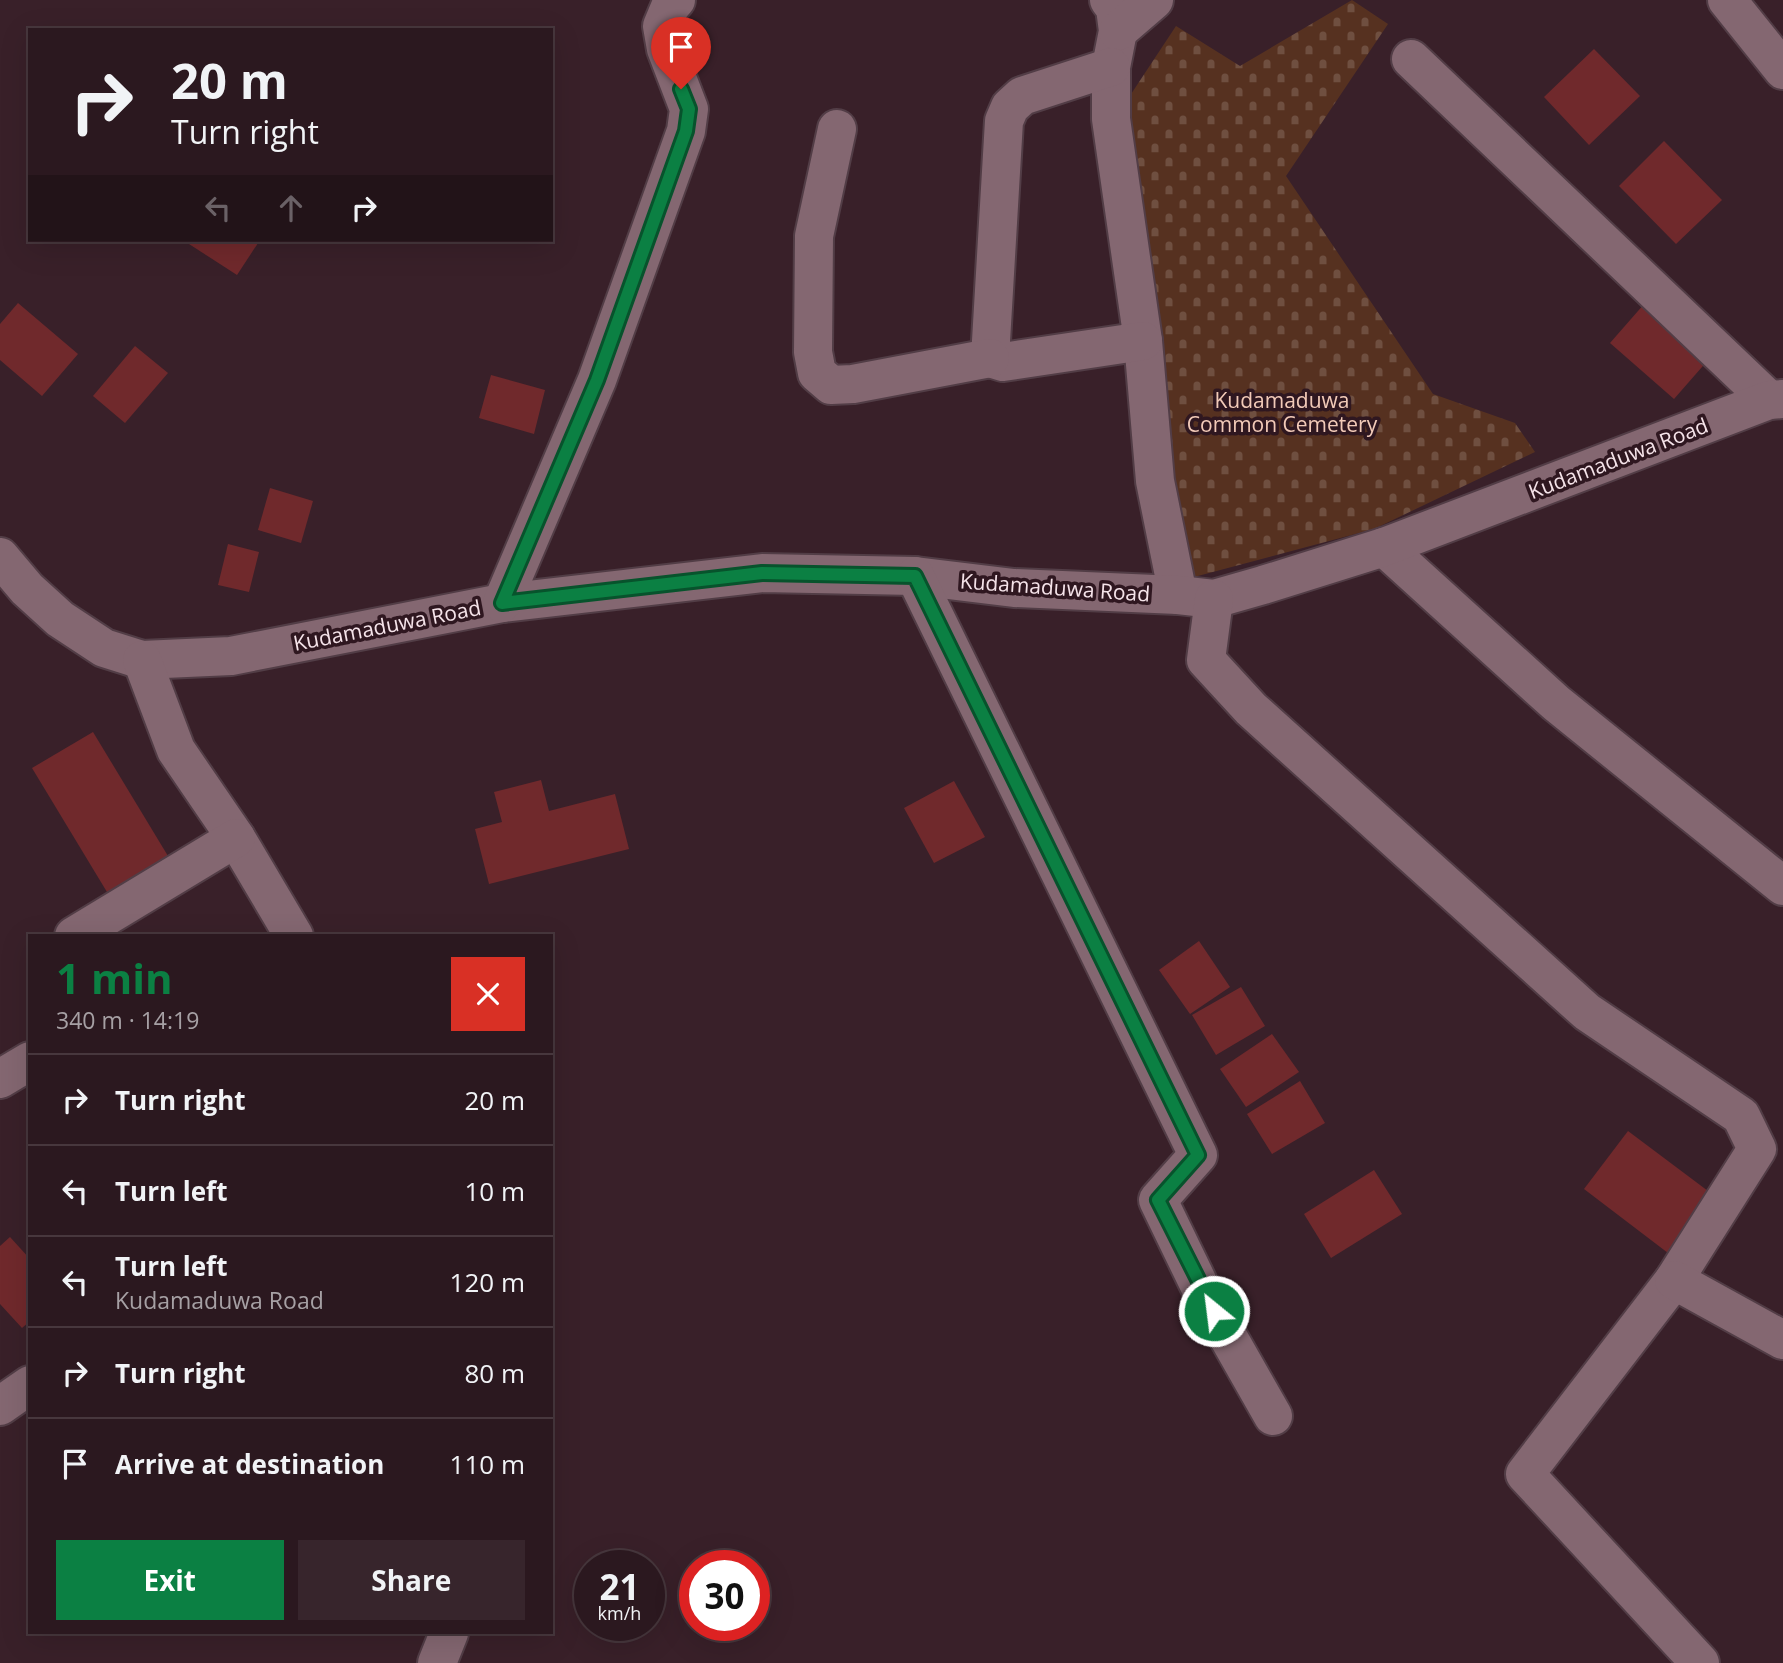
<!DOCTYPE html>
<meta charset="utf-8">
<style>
:root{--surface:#2b181f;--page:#37252c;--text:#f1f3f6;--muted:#a6a0a4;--line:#47373d;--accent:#0b8043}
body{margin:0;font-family:"Open Sans",sans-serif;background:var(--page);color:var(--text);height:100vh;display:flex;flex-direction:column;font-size:26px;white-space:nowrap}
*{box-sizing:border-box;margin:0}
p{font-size:23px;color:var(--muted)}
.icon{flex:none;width:38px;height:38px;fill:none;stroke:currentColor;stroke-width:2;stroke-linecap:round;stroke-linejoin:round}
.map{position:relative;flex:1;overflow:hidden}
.panel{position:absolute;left:28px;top:934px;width:525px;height:700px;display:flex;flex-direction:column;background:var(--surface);border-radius:0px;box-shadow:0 7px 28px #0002,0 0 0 2px var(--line)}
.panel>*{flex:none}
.banner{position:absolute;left:28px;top:28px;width:525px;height:214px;border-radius:0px;box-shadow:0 7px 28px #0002,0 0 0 2px var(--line);background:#2b181f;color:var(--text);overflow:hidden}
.speed{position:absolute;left:574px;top:1550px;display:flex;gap:14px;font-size:35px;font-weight:700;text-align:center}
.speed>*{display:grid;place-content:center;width:91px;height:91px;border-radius:50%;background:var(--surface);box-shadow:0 7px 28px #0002,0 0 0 2px var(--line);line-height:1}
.speed small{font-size:18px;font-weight:400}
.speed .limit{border:10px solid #d22;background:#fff;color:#111}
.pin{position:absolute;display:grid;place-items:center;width:60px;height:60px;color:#fff;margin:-72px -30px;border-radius:50% 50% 50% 0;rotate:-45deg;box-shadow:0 0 7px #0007}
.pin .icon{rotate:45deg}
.me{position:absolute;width:77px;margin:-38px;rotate:331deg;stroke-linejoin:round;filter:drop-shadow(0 0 5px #0008)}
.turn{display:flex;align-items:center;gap:24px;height:147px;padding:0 28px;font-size:32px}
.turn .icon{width:91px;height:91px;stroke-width:2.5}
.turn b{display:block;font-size:49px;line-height:60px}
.lanes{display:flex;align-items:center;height:66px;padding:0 28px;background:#0003;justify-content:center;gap:35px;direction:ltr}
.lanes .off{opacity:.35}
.round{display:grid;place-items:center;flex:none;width:74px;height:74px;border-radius:0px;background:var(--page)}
.overview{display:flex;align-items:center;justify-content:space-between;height:119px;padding:0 28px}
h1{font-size:42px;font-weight:700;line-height:52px;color:var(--accent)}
.button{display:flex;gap:14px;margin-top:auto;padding:14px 28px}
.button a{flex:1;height:80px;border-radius:0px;background:var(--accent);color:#fff;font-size:28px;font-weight:700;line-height:80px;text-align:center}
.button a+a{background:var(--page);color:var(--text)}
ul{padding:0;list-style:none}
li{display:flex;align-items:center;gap:21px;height:91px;padding:0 28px;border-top:2px solid var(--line)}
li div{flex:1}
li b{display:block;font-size:26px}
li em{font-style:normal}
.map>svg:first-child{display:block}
.cemetery{fill:url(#cemetery-stones)}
.building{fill:#70292c}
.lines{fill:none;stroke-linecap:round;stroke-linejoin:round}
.minor-casing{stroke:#523d46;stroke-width:42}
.minor{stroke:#846771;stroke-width:38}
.route-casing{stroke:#07532c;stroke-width:18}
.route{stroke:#0b8043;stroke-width:12}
.labels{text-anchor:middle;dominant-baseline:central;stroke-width:7;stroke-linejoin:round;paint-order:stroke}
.park-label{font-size:21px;fill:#f2cab8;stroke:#2f1720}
.street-label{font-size:21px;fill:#f5e3e9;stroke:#2f1720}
</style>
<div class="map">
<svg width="1783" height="1663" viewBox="0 0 1783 1663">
<defs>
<pattern id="cemetery-stones" width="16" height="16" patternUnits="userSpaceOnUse" patternTransform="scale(1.75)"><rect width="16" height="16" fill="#563120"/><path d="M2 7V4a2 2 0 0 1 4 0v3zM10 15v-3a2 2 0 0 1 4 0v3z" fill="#6f4f40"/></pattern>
</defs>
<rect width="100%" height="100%" fill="#392029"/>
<path class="cemetery" d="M1352,0l36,24 -102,152 147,218 82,29 20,29 -161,77 -180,48 -88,-445 70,-106 64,40z"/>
<g class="building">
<path d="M1594,49l46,47 -51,49 -45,-48z"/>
<path d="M1664,141l58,59 -46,44 -57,-58z"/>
<path d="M191,240h69l-23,35 -48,-31z"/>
<path d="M18,303l60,51 -36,42 -42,-36v-36z"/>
<path d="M1645,303l64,56 -35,40 -64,-56z"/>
<path d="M135,346l33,27 -43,50 -32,-27z"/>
<path d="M491,375l54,15 -11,44 -55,-16z"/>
<path d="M270,488l43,13 -12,42 -43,-13z"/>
<path d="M228,544l31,8 -10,40 -31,-7z"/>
<path d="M93,732l78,129 -61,36 -78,-129z"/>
<path d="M541,780l8,31 66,-17 14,55 -140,35 -14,-55 27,-7 -8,-30z"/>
<path d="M954,781l31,56 -51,26 -30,-55z"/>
<path d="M1199,941l31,46 -40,27 -31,-44z"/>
<path d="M1241,987l24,39 -49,29 -24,-40z"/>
<path d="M1272,1034l27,38 -53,35 -26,-38z"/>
<path d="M1300,1081l25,42 -53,31 -25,-40z"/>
<path d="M1628,1131l84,63 -44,59 -84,-64z"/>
<path d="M1374,1170l28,44 -71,44 -27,-44z"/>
<path d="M10,1237l20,22v62l-8,7 -22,-24v-58z"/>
</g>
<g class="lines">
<defs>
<g id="minor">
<path d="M1109,0l6,8 3,23 -7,36v52l32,222 12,140 23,114"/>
<path d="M1727,0l56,70"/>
<path d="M1118,31l36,-31"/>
<path d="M1411,59l358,341"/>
<path d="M1111,67l-89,29 -12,11 -6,14 -14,237 13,4 140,-21"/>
<path d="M837,129l-23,107 -1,116 4,21 14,12 22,-1 137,-26"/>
<path d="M1384,547l172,156 227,183"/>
<path d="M0,557l27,32 33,30 44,29 38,12 89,-4 271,-53 260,-30 153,3 99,12 164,7 36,4 49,-14 121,-38 385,-147 14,-1"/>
<path d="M915,576l283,579 -40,45 44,91 71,125"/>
<path d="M1214,599l-8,61 45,49 336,303 154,104 16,33 -83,131 -149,194 175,189"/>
<path d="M502,603l95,-223 89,-249 3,-22 -23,-60 -4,-23 8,-19 6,-7"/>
<path d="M142,660l34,90 60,88 58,98"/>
<path d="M74,936l162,-98"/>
<path d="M0,1079l30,-18"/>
<path d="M1674,1280l109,60"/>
<path d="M0,1406l30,-21"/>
<path d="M437,1663l12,-30"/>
</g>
</defs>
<use href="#minor" class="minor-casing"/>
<use href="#minor" class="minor"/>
</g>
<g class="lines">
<defs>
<path id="route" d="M681,89l8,20 -3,22 -89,249 -95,223 260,-30 153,3 283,579 -40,45 56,111"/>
</defs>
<use href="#route" class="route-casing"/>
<use href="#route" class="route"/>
</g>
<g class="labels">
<g class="park-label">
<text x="1282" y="400">Kudamaduwa<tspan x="1282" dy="24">Common Cemetery</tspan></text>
</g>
<g class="street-label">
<text transform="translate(1618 458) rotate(-21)">Kudamaduwa Road</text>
<text transform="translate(1055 587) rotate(4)">Kudamaduwa Road</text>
<text transform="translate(387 625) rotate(-11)">Kudamaduwa Road</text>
</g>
</g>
</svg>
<div class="speed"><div>21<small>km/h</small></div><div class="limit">30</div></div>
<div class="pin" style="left:681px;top:89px;background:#d93025"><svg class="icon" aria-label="arrive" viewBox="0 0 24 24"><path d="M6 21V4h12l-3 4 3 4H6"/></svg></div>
<svg class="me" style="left:1214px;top:1311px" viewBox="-20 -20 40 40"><circle r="17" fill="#0b8043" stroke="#fff" stroke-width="3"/><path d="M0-11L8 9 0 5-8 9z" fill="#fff"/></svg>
<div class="banner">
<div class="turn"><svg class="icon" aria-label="right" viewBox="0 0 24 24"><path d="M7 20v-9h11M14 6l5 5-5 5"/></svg><div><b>20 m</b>Turn right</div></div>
<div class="lanes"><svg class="icon off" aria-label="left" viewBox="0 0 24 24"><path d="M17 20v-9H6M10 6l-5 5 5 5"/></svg><svg class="icon off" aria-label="ahead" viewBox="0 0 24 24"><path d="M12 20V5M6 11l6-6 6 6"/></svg><svg class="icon" aria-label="right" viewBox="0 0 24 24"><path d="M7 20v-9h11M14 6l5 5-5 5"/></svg></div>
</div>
<section class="panel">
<div class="overview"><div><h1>1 min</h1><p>340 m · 14:19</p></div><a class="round" style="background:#d93025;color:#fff"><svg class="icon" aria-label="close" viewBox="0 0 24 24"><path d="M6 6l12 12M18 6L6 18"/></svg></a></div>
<ul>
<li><svg class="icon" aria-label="right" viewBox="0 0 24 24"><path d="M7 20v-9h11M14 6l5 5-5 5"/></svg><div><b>Turn right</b></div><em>20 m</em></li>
<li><svg class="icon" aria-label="left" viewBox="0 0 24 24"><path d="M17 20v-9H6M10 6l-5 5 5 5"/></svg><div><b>Turn left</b></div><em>10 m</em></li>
<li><svg class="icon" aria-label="left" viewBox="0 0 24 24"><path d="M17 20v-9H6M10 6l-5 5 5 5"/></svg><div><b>Turn left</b><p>Kudamaduwa Road</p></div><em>120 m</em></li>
<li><svg class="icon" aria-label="right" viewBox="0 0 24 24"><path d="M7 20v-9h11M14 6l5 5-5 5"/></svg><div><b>Turn right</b></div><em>80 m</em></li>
<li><svg class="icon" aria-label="arrive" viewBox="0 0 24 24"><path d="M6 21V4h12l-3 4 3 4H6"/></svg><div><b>Arrive at destination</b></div><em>110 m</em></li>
</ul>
<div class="button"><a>Exit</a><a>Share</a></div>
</section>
</div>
